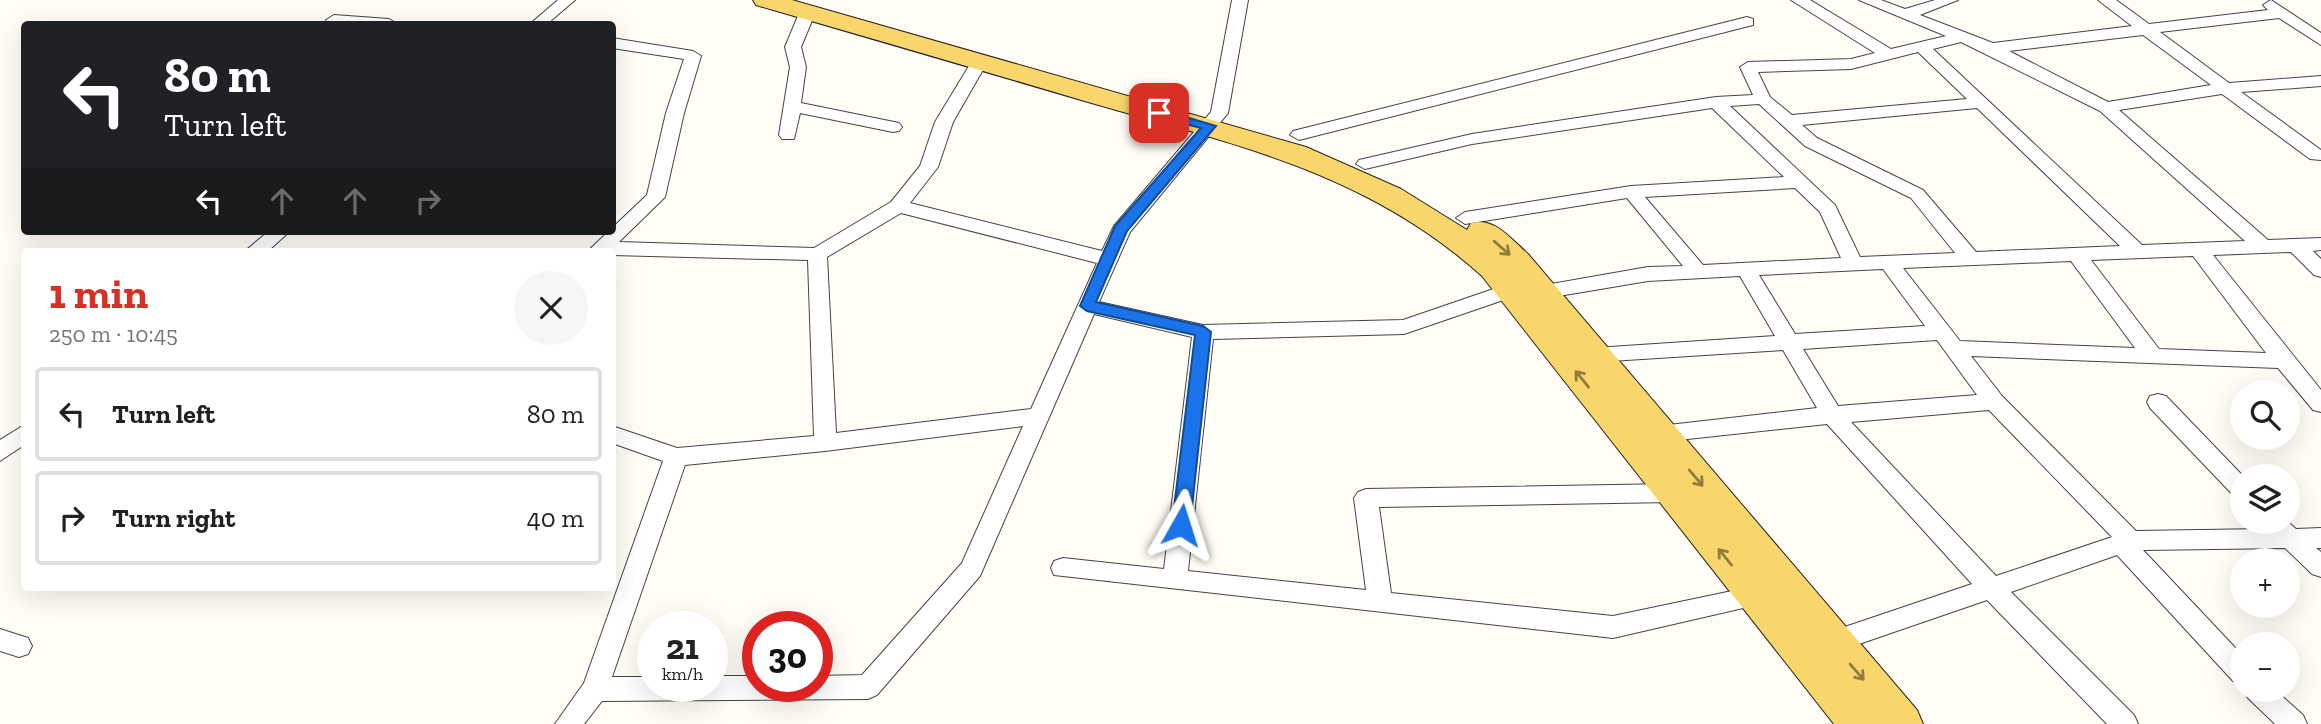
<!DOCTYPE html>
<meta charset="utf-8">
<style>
:root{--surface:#fff;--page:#f6f6f6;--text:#202124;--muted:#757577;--line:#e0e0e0;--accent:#d93025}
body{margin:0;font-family:"Zilla Slab",serif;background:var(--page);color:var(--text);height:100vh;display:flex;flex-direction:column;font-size:26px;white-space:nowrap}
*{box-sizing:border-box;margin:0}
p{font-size:23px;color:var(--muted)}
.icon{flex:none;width:38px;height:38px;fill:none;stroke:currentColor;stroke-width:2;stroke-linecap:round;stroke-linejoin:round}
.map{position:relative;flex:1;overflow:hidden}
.side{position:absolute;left:21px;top:248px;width:595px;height:343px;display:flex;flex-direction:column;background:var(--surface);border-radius:7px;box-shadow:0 7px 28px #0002}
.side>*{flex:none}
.guide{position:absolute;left:21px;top:21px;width:595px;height:214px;border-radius:7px;box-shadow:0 7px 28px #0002;background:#202124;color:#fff;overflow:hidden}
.buttons{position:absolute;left:2230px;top:380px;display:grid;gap:14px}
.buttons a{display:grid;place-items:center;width:70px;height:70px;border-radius:50%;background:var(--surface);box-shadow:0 7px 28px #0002;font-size:35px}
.speed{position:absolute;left:637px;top:611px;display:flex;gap:14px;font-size:35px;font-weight:700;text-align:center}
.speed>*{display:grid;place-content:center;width:91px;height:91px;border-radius:50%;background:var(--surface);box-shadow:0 7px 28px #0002;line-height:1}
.speed small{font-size:18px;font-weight:400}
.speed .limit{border:10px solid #d22;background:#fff;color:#111}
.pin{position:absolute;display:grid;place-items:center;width:60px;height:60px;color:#fff;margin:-30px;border-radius:14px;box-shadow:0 4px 10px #0006}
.me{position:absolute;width:77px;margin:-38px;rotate:6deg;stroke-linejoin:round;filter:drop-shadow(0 0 5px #0008)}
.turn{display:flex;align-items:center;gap:24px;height:147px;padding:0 28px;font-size:32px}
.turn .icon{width:91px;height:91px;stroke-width:2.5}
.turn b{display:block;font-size:49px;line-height:60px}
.lanes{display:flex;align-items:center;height:66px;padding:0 28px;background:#0003;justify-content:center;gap:35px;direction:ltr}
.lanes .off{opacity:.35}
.round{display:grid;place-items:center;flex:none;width:74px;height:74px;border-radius:37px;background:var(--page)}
.head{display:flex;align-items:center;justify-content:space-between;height:119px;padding:0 28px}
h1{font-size:42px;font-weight:700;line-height:52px;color:var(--accent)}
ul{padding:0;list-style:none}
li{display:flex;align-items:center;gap:21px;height:94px;margin:0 14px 10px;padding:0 14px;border:4px solid var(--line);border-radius:7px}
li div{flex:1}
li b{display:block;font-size:26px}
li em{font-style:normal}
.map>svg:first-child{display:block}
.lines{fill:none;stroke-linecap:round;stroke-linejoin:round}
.street-casing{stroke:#444;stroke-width:2}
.primary-casing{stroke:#222;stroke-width:2}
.street{fill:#fff;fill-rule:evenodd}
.primary{fill:#f9d66b;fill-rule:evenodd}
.oneway{stroke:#917d42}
.route{fill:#1a73e8;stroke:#114b97;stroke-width:2}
</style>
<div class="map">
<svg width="2321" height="724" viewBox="0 0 2321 724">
<rect width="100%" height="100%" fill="#fffdf5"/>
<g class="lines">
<defs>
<g id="street">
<path d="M558,0h17l-28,24h-17z"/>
<path d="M1232,0h16l-20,113 -98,119 -31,70 104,23 200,-5 108,-37 10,7 -3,5 -114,39 -191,5 -25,232 178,19 -12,-92 4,-6 8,-3 307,-5 8,3 4,6 -4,6 -8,3 -294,5 12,86 222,23 143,-30 9,3 3,7 -3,7 -152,35 -559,-63 -3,-7 3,-7 9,-3 101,11 28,-232 -98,-23 -114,262 -103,119 -9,4 -266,2 -18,23h-29l29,-41 79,-222 -51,-18v-17l65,22 137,-12 -6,-176 -196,-5v-3h-18l-3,-4 56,-53 19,-82 18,-54 -72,-11v-10l81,13 8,5 -17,57 -19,84 -46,45 195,6 77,-46 29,-36 15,-44 37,-61 8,-5 8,5 -35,61 -15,45 -28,36 192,48 12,-25 97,-114zM901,213l196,50 -66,146 -195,24 -9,-176zM1023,426l-61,137 -100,112 -45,1v10h-59v-10h-46v10h-59v-9h-41l73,-212 140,-14z"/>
<path d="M1791,0h19l81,49 55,-13 -87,-36h22l24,9 30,-9h23l-38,15 73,28 139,-17 -34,-26h18l33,24 119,-14 -5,-5 8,-5 50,33v12l-42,-27 -119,14 69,51 92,-7v10l-80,6 80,58v10l-11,-1 -88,-65 -103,16 149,130 53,-2v12l-8,1 8,8v18l-7,-2 -23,-23 -78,3 108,135v22l-8,-2 -35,-42 -307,-12 31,40 134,135 129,-2 -3,-7 25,-1 9,8 25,-1v20h-5l5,4v25l-9,-3 -27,-26 -142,2 99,105v29l-9,-3 -116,-126 -106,37 123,123 4,9h-31l-120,-124 -160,55 -9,-3 -4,-8 4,-8 154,-52 -145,-160 -167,18 -8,-2 -3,-6 3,-6 8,-2 157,-18 -34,-58 -188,12 -7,-2 -3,-5 3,-5 7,-2 180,-12 -35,-60 -92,5 -119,20 -7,-2 -3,-5 3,-5 126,-22 35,-1 -56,-68 -162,26 -9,-6 9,-6 166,-26 153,-9 -72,-69 -240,36 -107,25 -9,-5 3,-4 113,-26 244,-37 37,-2 -13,-28 8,-5 103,-3 24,-6zM2143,35l68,50 -103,17 -99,-51zM1961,42l139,69 145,130 -103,4 -209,-196zM1918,52l49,47 -175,16 -22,-18 -12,-25 93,-3zM1759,104l46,42 106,52 44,55 -95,4 -25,-52 -105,-99zM1977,108l143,138 -144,6 -53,-62 -106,-52 -15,-13zM1795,188l25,24 21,46 -138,7 -58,-68zM2193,256l73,97 -107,-4 -68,-89zM2071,261l64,87 -175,-7 -57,-73zM1883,269l42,57 -130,8 -36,-59zM1937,340l40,55 -139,11 -35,-57zM1989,410l123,127 -116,39 -145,-154z"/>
<path d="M808,6l8,5 -15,36 5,20 -5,36 98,20 3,4 -3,4 -6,1 -93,-19 -6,26h-12l-3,-4 11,-68 -5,-20 15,-36z"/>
<path d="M334,15l55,4 8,5 -69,-1 -2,-3z"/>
<path d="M1747,17l6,2v6l-454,115 -9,-5 3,-4z"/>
<path d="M269,231h21l-23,21h-23z"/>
<path d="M2158,394l8,2 77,80 -1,23 -8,-3 -84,-88 -3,-6 3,-6z"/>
<path d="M24,425v20l-24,16v-21z"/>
<path d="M0,629l28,9 4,8 -4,8 -9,3 -19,-6z"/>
<path d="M2244,690h31l28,25 4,9h-32l-27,-26z"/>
</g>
<path id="primary" d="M753,0h39l514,147 95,42 66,41 4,-7c24,-6 40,16 57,31l389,456 6,14h-89l-352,-448c-115,-104 -249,-132 -394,-174 -110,-33 -221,-65 -332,-97z"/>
</defs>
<use href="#street" class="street-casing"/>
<use href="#primary" class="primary-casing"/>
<use href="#street" class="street"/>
<use href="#primary" class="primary"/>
</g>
<defs><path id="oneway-shaft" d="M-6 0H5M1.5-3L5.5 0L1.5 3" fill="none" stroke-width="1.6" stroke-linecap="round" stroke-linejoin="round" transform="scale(1.75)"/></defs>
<g class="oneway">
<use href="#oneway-shaft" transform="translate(1502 248) rotate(41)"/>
<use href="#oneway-shaft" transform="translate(1582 379) rotate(-129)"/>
<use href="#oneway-shaft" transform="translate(1696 478) rotate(50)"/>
<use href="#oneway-shaft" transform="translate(1725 557) rotate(-129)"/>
<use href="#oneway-shaft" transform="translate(1857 672) rotate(49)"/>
</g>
<path class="route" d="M1159,109l57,17 -89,105 -31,71 107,24 8,6 -21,193 -9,7 -9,-7 23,-190 -108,-24 -7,-5 35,-80 86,-98 -46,-12 -2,-3z"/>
</svg>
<div class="buttons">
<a><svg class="icon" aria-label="search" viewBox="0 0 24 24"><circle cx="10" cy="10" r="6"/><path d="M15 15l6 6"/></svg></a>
<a><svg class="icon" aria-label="layers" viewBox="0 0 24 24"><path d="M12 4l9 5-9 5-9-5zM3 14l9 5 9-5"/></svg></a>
<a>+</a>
<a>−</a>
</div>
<div class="speed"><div>21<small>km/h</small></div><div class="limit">30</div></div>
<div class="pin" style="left:1159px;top:113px;background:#d93025"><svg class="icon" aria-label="arrive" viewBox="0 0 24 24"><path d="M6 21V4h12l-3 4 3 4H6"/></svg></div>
<svg class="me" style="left:1181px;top:525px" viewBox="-20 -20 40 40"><path d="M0-17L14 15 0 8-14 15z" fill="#1a73e8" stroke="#fff" stroke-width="4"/></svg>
<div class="guide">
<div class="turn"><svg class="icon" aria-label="left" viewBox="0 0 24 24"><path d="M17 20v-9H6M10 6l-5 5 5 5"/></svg><div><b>80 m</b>Turn left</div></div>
<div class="lanes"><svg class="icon" aria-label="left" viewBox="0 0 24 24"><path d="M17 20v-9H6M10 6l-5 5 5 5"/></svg><svg class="icon off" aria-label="ahead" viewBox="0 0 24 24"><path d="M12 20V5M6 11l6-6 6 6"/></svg><svg class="icon off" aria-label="ahead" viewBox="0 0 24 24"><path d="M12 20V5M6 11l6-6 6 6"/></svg><svg class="icon off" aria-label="right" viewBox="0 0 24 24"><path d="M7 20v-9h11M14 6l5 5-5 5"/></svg></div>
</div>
<section class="side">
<div class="head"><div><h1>1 min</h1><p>250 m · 10:45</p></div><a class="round"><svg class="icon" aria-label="close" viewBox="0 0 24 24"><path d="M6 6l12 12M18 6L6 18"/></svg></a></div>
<ul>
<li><svg class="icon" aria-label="left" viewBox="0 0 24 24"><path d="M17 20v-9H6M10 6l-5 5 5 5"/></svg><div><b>Turn left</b></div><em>80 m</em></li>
<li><svg class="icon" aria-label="right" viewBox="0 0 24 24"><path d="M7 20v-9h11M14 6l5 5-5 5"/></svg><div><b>Turn right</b></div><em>40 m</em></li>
</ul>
</section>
</div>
